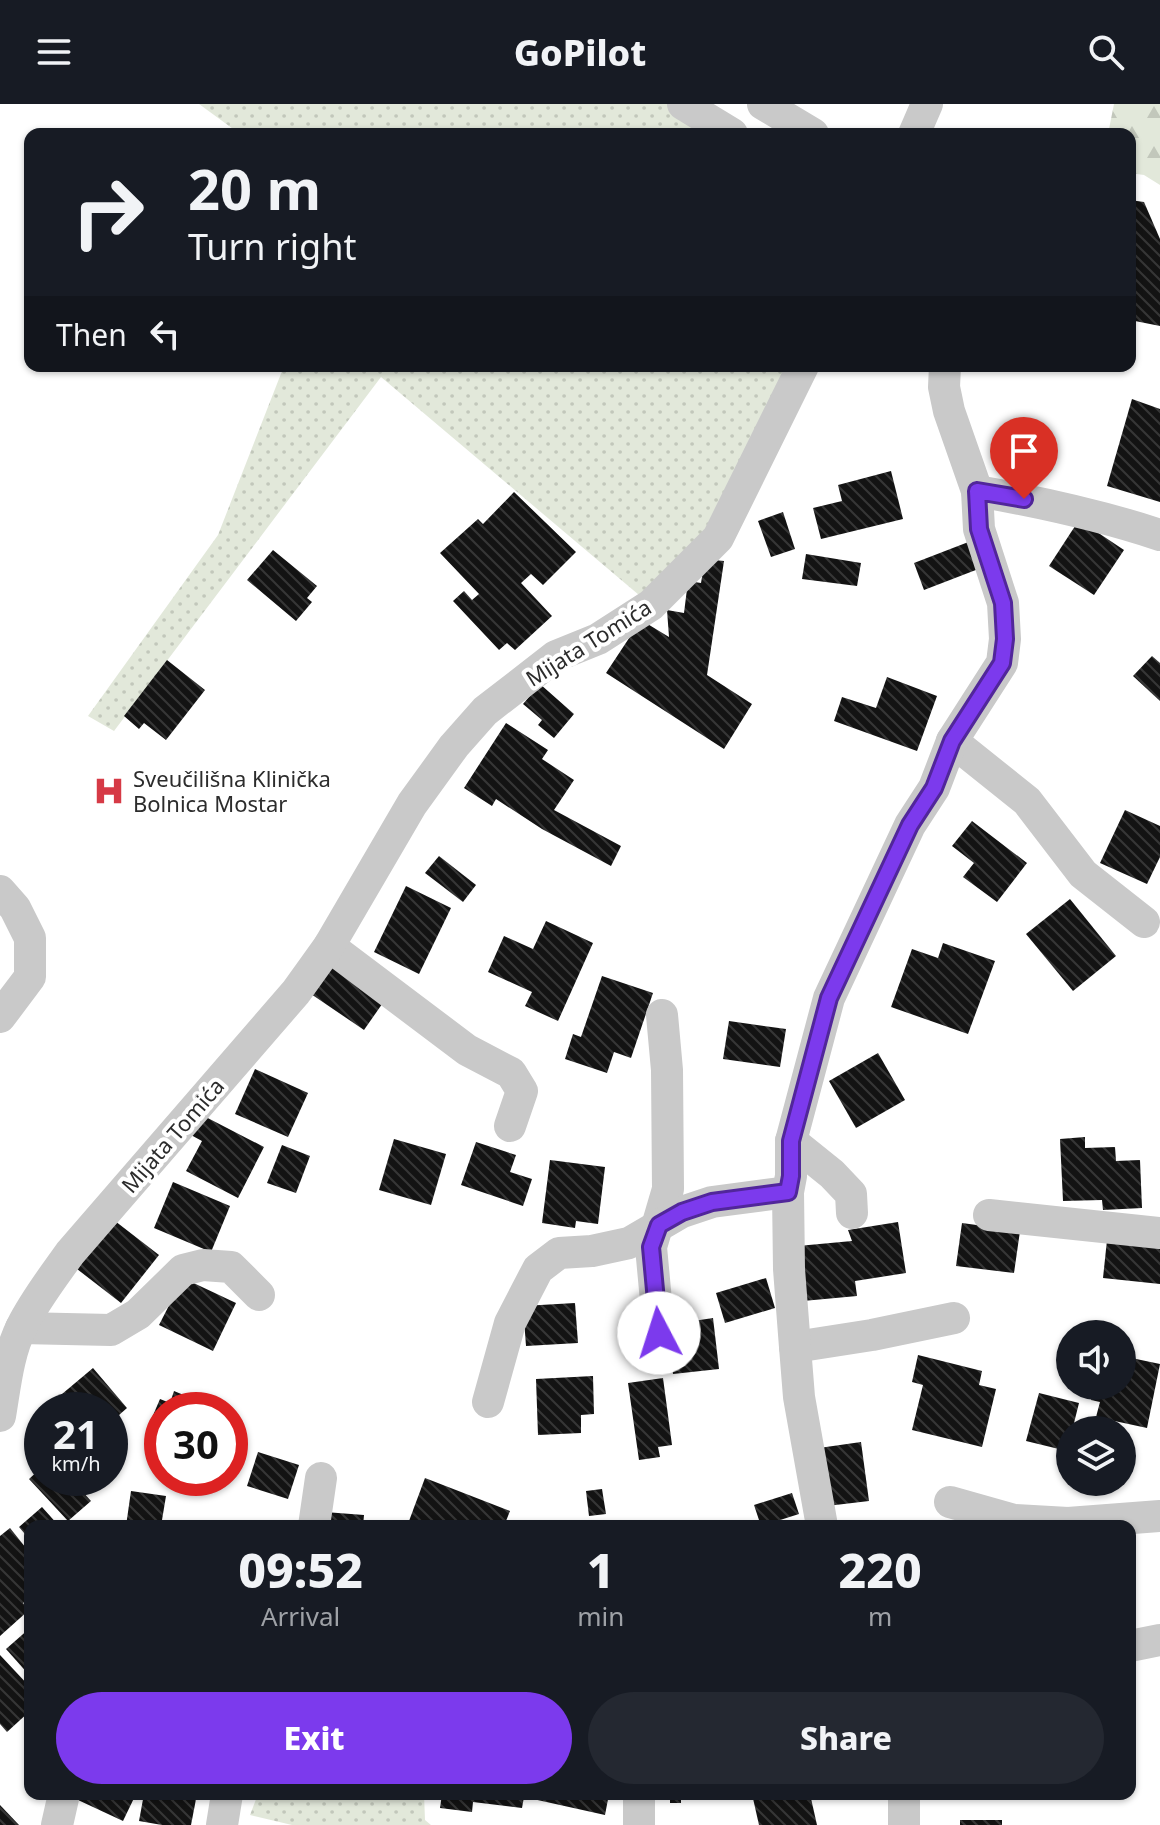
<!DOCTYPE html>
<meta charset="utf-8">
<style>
:root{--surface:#171b24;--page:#242831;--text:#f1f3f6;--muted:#9ea1a6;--accent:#7c3aed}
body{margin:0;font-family:"Noto Sans",sans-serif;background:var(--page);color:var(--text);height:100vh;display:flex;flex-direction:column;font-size:30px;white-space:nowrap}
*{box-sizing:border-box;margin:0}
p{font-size:26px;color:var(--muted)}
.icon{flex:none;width:44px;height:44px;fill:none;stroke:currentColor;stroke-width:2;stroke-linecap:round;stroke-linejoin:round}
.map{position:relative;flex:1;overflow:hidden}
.side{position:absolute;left:24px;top:1416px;width:1112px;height:280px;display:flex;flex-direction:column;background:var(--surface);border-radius:16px;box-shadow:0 2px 6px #0004}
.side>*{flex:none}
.top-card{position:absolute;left:24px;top:24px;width:1112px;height:244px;border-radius:16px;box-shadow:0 2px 6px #0004;background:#171b24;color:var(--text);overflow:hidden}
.tools{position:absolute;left:1056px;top:1216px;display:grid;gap:16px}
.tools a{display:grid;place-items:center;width:80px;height:80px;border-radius:50%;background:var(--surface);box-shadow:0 2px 6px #0004;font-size:40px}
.speed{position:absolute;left:24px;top:1288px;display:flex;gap:16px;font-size:40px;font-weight:700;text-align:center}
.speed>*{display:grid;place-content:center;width:104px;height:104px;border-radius:50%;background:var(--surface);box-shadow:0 2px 6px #0004;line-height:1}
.speed small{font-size:20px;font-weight:400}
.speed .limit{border:12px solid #d22;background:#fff;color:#111}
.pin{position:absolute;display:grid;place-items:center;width:68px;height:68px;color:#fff;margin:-82px -34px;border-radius:50% 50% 50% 0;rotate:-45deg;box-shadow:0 0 8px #0007}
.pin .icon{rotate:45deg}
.me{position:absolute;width:88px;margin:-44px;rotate:355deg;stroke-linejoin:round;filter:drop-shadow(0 0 6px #0008)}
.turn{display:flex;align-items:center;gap:28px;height:168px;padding:0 32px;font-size:36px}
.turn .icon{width:104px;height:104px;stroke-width:2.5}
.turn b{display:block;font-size:56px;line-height:68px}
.then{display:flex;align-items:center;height:76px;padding:0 32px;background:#0003;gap:16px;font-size:30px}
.eta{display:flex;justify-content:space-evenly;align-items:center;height:136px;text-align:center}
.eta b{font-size:48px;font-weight:800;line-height:56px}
.button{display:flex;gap:16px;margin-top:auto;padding:16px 32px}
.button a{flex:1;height:92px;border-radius:48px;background:var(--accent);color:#fff;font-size:32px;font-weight:800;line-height:92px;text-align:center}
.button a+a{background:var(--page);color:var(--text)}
header{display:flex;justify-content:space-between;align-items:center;height:104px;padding:0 32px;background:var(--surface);font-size:36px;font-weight:800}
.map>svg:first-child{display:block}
.grass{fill:url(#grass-dots)}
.forest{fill:url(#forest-firs)}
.building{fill:url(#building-back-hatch)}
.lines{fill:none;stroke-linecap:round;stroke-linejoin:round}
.minor{stroke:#c9c9c9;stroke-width:32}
.route-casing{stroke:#51269a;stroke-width:20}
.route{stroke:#7c3aed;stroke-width:14}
.labels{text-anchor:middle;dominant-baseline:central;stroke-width:8;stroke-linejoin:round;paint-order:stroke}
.street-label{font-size:22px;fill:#2c2c2c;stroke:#fff}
.poi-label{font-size:22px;fill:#2c2c2c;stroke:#fff;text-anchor:start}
</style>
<header><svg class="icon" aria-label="menu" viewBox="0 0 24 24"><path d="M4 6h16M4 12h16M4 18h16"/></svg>GoPilot<svg class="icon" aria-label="search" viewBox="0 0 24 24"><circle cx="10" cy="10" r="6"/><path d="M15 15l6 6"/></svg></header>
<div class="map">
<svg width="1160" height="1721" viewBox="0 0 1160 1721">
<defs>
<pattern id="grass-dots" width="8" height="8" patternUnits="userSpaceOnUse" patternTransform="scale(2)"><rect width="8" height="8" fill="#e2e8da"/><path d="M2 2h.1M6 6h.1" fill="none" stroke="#c2c7bb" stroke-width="1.8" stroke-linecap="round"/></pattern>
<pattern id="forest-firs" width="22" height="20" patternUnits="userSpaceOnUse" patternTransform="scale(2)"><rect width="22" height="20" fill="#e2e8da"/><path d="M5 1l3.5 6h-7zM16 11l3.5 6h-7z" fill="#c2c7bb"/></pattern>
<pattern id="building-back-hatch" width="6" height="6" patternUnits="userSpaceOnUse" patternTransform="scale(2)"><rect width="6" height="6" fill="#131313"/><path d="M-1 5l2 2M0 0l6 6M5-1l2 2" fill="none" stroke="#363636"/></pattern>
</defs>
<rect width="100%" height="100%" fill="#fff"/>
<g class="grass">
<path d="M199,0h484l49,30h-492z"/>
<path d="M284,262h519l-85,172 -66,68 -271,-229 -267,354 -26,-15 130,-181z"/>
<path d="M258,1690h166l1,26 6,5h-139l-42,-10z"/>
</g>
<path class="forest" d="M1114,0h46v81l-16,-10 -14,-2v-39h-22z"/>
<g class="building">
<path d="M1130,96l14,2 16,37v87l-30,-6z"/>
<path d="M1132,295l28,10v93l-53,-16z"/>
<path d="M891,367l12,48 -82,20 -8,-31 29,-7 -4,-16z"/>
<path d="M514,388l62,60 -33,33 -12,-11 -10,9 31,33 -37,34 -8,-7 -8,7 -46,-49 11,-10 8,9 7,-6 -39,-41 38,-34 5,5z"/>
<path d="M783,408l12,37 -24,8 -13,-36z"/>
<path d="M1079,416l45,30 -30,45 -45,-29z"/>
<path d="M971,437l10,27 -57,22 -10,-27z"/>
<path d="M273,446l44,36 -10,12 5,4 -16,19 -49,-41z"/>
<path d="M806,450l55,9 -4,23 -55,-7z"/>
<path d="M705,455l19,2 -17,114 45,29 -28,45 -118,-76 35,-53 28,17 -2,-27 17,3 4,-32 13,2z"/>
<path d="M1152,552l8,7v38l-27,-25z"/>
<path d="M167,556l38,30 -39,50 -22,-17 -5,6 -15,-13z"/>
<path d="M887,573l50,19 -20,55 -83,-30 8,-24 34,11z"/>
<path d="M540,580l34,30 -20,24 -16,-13 4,-5 -19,-16z"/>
<path d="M506,619l42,27 -6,9 32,21 -20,30 67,36 -10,20 -69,-37 -46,-30 -4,7 -28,-18z"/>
<path d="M1125,706l35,16v31l-13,27 -47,-21z"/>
<path d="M972,717l55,42 -30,39 -34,-25 11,-14 -22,-17z"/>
<path d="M439,752l37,29 -13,17 -38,-29z"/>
<path d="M406,782l45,22 -32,66 -45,-22z"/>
<path d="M1070,795l46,57 -43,35 -47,-57z"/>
<path d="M546,817l47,22 -35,78 -33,-15 7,-14 -44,-20 16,-36 29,13z"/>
<path d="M943,839l52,18 -27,73 -77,-27 21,-58 26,9z"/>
<path d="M334,857l53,36 -23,33 -53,-36z"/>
<path d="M602,872l51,17 -22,65 -17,-6 -7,21 -42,-14 8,-25 8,3z"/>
<path d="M729,917l57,8 -6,38 -57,-8z"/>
<path d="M878,949l27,47 -49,28 -27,-47z"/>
<path d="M255,965l53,24 -20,44 -53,-23z"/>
<path d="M200,1010l64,33 -26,51 -52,-27 16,-30 -13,-7z"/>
<path d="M1085,1033v11l30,-1 1,14 24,-1 2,48 -39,2 -1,-10 -39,1 -3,-62z"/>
<path d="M394,1035l52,15 -15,51 -52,-15z"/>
<path d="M476,1038l40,13 -6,17 22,7 -9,27 -62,-21z"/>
<path d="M282,1041l28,11 -14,37 -29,-10z"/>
<path d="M550,1056l55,7 -7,57 -22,-3 -1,7 -33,-5z"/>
<path d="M173,1078l57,24 -19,46 -57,-24z"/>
<path d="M115,1117l44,34 -38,48 -44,-34z"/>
<path d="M898,1118l8,51 -51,8 2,15 -54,5 -5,-55 54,-5 -4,-11z"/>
<path d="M962,1119l58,8 -6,42 -58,-7z"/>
<path d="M1107,1136l53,5v39l-57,-6z"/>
<path d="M183,1174l53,25 -23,48 -54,-26z"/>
<path d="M766,1174l9,30 -50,15 -9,-30z"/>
<path d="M575,1199l3,40 -52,3 -3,-40z"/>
<path d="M713,1214l6,51 -46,5 -6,-49z"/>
<path d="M918,1251l64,16 -3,14 17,4 -14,58 -70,-17 11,-45 -11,-3z"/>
<path d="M1122,1252l38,8 -13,64 -51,-11 4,-15 -9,-2 3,-14h28z"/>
<path d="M93,1264l34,40 -17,15v-13h-67z"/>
<path d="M593,1272l1,38 -13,1v18l-43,2 -2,-56z"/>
<path d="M663,1274l9,67 -14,2 2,10 -21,3 -11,-77z"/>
<path d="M174,1287l24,10 -3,9h-33v22l-14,-5 12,-28 10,4z"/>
<path d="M1039,1289l40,10 -12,48 -41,-10z"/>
<path d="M861,1338l8,59 -42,5 -8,-58z"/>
<path d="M258,1348l41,13 -11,34 -41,-13z"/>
<path d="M42,1363v11h28l21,23 -23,20 -39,-42z"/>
<path d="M425,1374l85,33 -6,15h-82l-13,-5z"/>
<path d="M602,1385l4,25 -17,2 -3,-25z"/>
<path d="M131,1387l35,5 -5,30h-35z"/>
<path d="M792,1389l7,21 -38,12 -7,-21z"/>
<path d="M42,1403l17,19h-29v14l-11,-13z"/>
<path d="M325,1408l39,3 -1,11h-39z"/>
<path d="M10,1424l20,25v45l-7,5 6,7 -29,26v-100z"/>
<path d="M30,1524v48l-24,-27z"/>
<path d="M0,1551l30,32v24l-23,21 -7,-8z"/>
<path d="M80,1690h56l-13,27 -45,-21z"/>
<path d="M144,1690h53l-6,31h-29l-23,-4z"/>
<path d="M442,1690h167l-4,21 -81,-18 -2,11 -49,-6 -1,10 -32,-4z"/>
<path d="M659,1690h27v3l-5,1v5h-11v-3h-11z"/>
<path d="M752,1690h58l7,31h-58z"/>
<path d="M0,1701l19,20h-19z"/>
<rect x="960" y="1716" width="42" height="5"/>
</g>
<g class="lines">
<g class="minor">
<path d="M683,0l49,30"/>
<path d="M763,0l50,30"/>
<path d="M914,30l13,-30"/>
<path d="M977,387c63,11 123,24 183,44"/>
<path d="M952,637l75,60 56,73 61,48"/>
<path d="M0,787l15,17 15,30v39l-30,40"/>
<path d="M329,842l138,104 44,23 11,18 -12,35"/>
<path d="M791,1037l41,33 19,20 1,19"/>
<path d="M989,1111l171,18"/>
<path d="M21,1224l90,2 27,-16 45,-44 20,-5 28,2 28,28"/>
<path d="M659,1229l-8,-86 17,-58 -1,-119 -5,-55"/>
<path d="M795,1243l77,-12 82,-17"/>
<path d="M488,1298l22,-79 28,-54 21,-16 33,-2 37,-8 53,-31 30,-10 76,-10"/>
<path d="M0,1312c5,-29 8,-63 22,-90 13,-26 31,-49 48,-73l226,-261 33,-46 83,-142 42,-58 31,-35 71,-55 42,-17 53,-34 67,-67 85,-172"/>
<path d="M950,1398l64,18 54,3 92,-7"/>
<path d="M314,1422l7,-48"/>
<path d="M822,1422l-23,-129 -4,-50 -6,-78 -1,-77 3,-16v-35l38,-143 81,-173 24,-37 18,-47 50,-78 3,-24 -2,-36 -24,-74 -2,-38 -28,-80 -5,-24 1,-21"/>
<path d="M1130,1542l30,-6"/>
<path d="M639,1690v31"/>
<path d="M904,1690v31"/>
<path d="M57,1721l7,-31"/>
<path d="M222,1721l5,-31"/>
</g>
</g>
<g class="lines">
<defs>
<path id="route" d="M659,1229l-8,-86 8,-22 23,-13 30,-10 76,-10 3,-16v-35l38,-143 81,-173 24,-37 18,-47 50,-78 3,-24 -2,-36 -24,-74 -2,-38 47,8"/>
</defs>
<use href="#route" class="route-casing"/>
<use href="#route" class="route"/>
</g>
<defs>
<symbol id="hospital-bare" viewBox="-9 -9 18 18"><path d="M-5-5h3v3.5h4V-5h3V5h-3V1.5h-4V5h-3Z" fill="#d63a46" stroke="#fff" stroke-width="2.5" paint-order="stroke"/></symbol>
</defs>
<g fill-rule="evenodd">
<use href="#hospital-bare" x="87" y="665" width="44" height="44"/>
</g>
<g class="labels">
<g class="street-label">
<text transform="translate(588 538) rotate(-32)">Mijata Tomića</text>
<text transform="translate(172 1031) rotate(-49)">Mijata Tomića</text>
</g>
<g class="poi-label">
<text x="133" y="674">Sveučilišna Klinička<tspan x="133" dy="25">Bolnica Mostar</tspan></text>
</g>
</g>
</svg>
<div class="tools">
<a><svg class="icon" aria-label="sound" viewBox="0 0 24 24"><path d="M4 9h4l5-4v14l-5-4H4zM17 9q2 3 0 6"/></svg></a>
<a><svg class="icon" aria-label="layers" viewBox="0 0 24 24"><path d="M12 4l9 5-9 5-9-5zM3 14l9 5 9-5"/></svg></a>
</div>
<div class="speed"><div>21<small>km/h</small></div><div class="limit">30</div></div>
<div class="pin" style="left:1024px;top:395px;background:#d93025"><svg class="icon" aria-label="arrive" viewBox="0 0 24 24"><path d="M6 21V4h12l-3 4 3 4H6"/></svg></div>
<svg class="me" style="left:659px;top:1229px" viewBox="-20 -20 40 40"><circle r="19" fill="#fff"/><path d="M0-13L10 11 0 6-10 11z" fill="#7c3aed"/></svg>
<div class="top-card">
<div class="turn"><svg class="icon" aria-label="right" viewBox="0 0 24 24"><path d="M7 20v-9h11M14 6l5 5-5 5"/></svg><div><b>20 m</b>Turn right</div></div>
<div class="then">Then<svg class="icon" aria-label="left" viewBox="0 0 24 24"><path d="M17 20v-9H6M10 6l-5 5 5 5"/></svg></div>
</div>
<section class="side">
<div class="eta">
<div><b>09:52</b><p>Arrival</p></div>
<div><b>1</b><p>min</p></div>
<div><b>220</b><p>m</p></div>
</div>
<div class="button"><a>Exit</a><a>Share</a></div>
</section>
</div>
